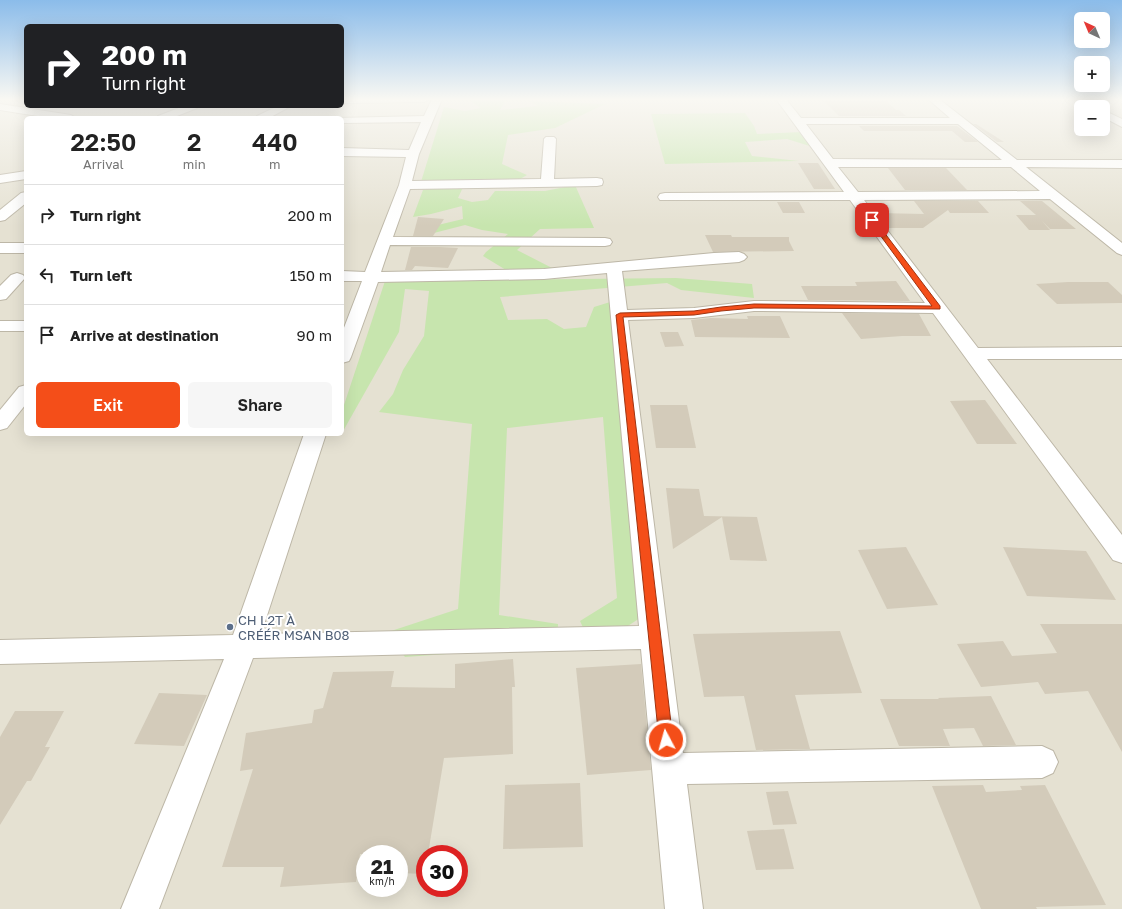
<!DOCTYPE html>
<meta charset="utf-8">
<style>
:root{--surface:#fff;--page:#f6f6f6;--text:#222;--muted:#767676;--line:#e0e0e0;--accent:#f44e19}
body{margin:0;font-family:"Golos Text",sans-serif;background:var(--page);color:var(--text);height:100vh;display:flex;flex-direction:column;font-size:15px;white-space:nowrap}
*{box-sizing:border-box;margin:0}
p{font-size:13px;color:var(--muted)}
.icon{flex:none;width:22px;height:22px;fill:none;stroke:currentColor;stroke-width:2;stroke-linecap:round;stroke-linejoin:round}
.map{position:relative;flex:1;overflow:hidden}
.panel{position:absolute;left:24px;top:116px;width:320px;height:320px;display:flex;flex-direction:column;background:var(--surface);border-radius:6px;box-shadow:0 4px 16px #0002}
.panel>*{flex:none}
.hud{position:absolute;left:24px;top:24px;width:320px;height:84px;border-radius:6px;box-shadow:0 4px 16px #0002;background:#202124;color:#fff;overflow:hidden}
.needle{width:26px;rotate:316deg}
.tools{position:absolute;left:1074px;top:12px;display:grid;gap:8px}
.tools a{display:grid;place-items:center;width:36px;height:36px;border-radius:6px;background:var(--surface);box-shadow:0 4px 16px #0002;font-size:20px}
.speed{position:absolute;left:356px;top:845px;display:flex;gap:8px;font-size:20px;font-weight:700;text-align:center}
.speed>*{display:grid;place-content:center;width:52px;height:52px;border-radius:50%;background:var(--surface);box-shadow:0 4px 16px #0002;line-height:1}
.speed small{font-size:10px;font-weight:400}
.speed .limit{border:6px solid #d22;background:#fff;color:#111}
.pin{position:absolute;display:grid;place-items:center;width:34px;height:34px;color:#fff;margin:-17px;border-radius:8px;box-shadow:0 2px 6px #0006}
.me{position:absolute;width:44px;margin:-22px;rotate:354deg;stroke-linejoin:round;filter:drop-shadow(0 0 3px #0008)}
.turn{display:flex;align-items:center;gap:14px;height:84px;padding:0 12px;font-size:18px}
.turn .icon{width:52px;height:52px;stroke-width:2.5}
.turn b{display:block;font-size:28px;line-height:34px}
.eta{display:flex;justify-content:space-evenly;align-items:center;height:68px;text-align:center}
.eta b{font-size:24px;font-weight:600;line-height:28px}
.action{display:flex;gap:8px;margin-top:auto;padding:8px 12px}
.action a{flex:1;height:46px;border-radius:6px;background:var(--accent);color:#fff;font-size:16px;font-weight:600;line-height:46px;text-align:center}
.action a+a{background:var(--page);color:var(--text)}
ul{padding:0;list-style:none}
li{display:flex;align-items:center;gap:12px;height:60px;padding:0 12px;border-top:1px solid var(--line)}
li div{flex:1}
li b{display:block;font-size:15px}
li em{font-style:normal}
.map>svg:first-child{display:block}
.residential{fill:#e5e1d2;fill-rule:evenodd}
.green{fill:#c7e5ae}
.building{fill:#d3cbba}
.lines{fill:none;stroke-linecap:round;stroke-linejoin:round}
.street-casing{stroke:#bdb7a7;stroke-width:2}
.street{fill:#fff;fill-rule:evenodd}
.route{fill:#f44e19;stroke:#9f3310}
.service-dot{fill:#5c6f8a;stroke:#fff;stroke-width:1.5}
.labels{text-anchor:middle;dominant-baseline:central;stroke-width:4;stroke-linejoin:round;paint-order:stroke}
.near-service-label{font-size:13px;fill:#4e5e75;stroke:#fff;text-anchor:start}
</style>
<div class="map">
<svg width="1122" height="909" viewBox="0 0 1122 909">
<rect width="100%" height="100%" fill="#f2efe4"/>
<path class="residential" d="M0,99h26v7h316v-7h780v810h-1122zM1081,107h22v22h-22zM26,118h316v316h-316zM365,854h34v34h-34zM425,854h34v34h-34z"/>
<g class="green">
<path d="M485,99h21l-6,11 38,-4 -9,-5 76,3 -50,24 -47,7 -6,29 25,11 -12,7 -95,3 24,-78 21,4 16,-3 -12,-8z"/>
<path d="M745,113l9,13 3,8 45,-2 11,15 -26,-8 -42,3 7,14 47,5 -134,3 -14,-50z"/>
<path d="M464,185l-6,13 14,4 16,-2 7,-9h50l30,-6 19,43 -54,1 -23,21 39,20h-50l-23,-14 3,-4 22,-18 -26,-4 -17,-5 -35,9 -9,-5 42,-10 -1,-13 -31,8 -18,3 10,-27z"/>
<path d="M676,278l76,6 2,14 -73,-8 -14,-7 -167,14 8,23 39,-1 17,10 22,-2 8,-20 29,-9 23,316 -53,35 -13,-28 37,-23 -14,-181 -96,11 -8,187 59,9 -1,22 -152,11 -20,-24 73,-24 14,-185 -93,-12 14,-18 10,-24 21,-34 5,-45 -24,-2 -6,43 -57,101v-22l43,-130z"/>
</g>
<g class="building">
<path d="M824,101h62l10,9h3l7,6h-67z"/>
<path d="M973,124h3l28,18h-7z"/>
<path d="M859,126h98l21,16h-13l-13,-11h-88z"/>
<path d="M798,163h20l17,26h-21z"/>
<path d="M888,168h58l21,22h-62z"/>
<path d="M914,201h64l11,12h-39l-2,-3 -25,18h-35l-11,-15 47,1z"/>
<path d="M1020,201h22l34,28h-26l-8,-8 8,9h-21l-13,-15h20z"/>
<path d="M777,202h22l6,11h-22z"/>
<path d="M418,217l26,2 -11,17h-20z"/>
<path d="M705,235h26l1,2h57v4l5,10 -81,1z"/>
<path d="M411,247h29l18,1 -10,20 -33,-2 -3,4h-7z"/>
<path d="M896,281l14,20 -102,-1 -7,-14h56l-2,-4z"/>
<path d="M1068,282h40l14,13v8l-65,1 -21,-20z"/>
<path d="M842,313l77,1 12,22h-29l-41,3z"/>
<path d="M747,316h33l10,22 -95,-1 -4,-17 20,-2 37,1z"/>
<path d="M660,332h18l6,14 -19,1z"/>
<path d="M985,400l32,44h-40l-27,-43z"/>
<path d="M650,405h37l9,43h-40z"/>
<path d="M666,488l33,1 5,27 53,1 10,44 -37,-1 -8,-43 -49,32z"/>
<path d="M906,547l32,58 -51,4 -29,-59z"/>
<path d="M1003,547l83,4 30,49 -89,-4z"/>
<path d="M1040,624h82v128l-34,-61 -43,3 -7,-12 -57,5 -24,-43 46,-3 9,15 45,-3z"/>
<path d="M840,631l22,62 -67,2 15,54 -54,1 -12,-54 -40,1 -11,-63z"/>
<path d="M513,659l2,28h-3l1,67 -69,4 -16,96h-3v20l-26,-1v-19h-39l-4,28 -76,5 4,-20h-62l31,-98 -13,2 6,-38 66,-10 2,-13 9,-2 10,-36 61,-1 -3,16 64,1v-24z"/>
<path d="M641,664l10,106 -64,5 -11,-107z"/>
<path d="M159,693l48,2 -23,51 -50,-2z"/>
<path d="M991,696l25,49 -33,1 -9,-18 -31,1 7,17h-51l-19,-47h59l-1,-1z"/>
<path d="M15,711h49l-19,36h5l-19,34h-4l-27,44v-88z"/>
<path d="M580,783l3,64 -80,2 2,-64z"/>
<path d="M983,785l3,7 36,-2 -2,-4 25,-1 61,120 -70,2 1,2h-56l-49,-123z"/>
<path d="M788,791l9,33 -24,1 -7,-33z"/>
<path d="M784,829l10,40 -38,1 -9,-39z"/>
</g>
<g class="lines">
<defs>
<g id="street">
<path d="M342,99h87l-5,3 -82,1z"/>
<path d="M432,99h10l-23,55 -7,27 129,-2 3,-40 2,-2h8l2,2 -2,40 43,-1 5,1 1,3 -1,3 -5,1 -187,3 -17,48 212,1 5,1 2,3 -2,3 -5,1 -215,-1 -9,27 163,-3 170,-16 25,-1 5,2 3,3 -3,3 -5,2 -117,9 5,39 67,-2 60,-7 171,2 -75,-103h-190l-2,-3 2,-3 5,-1 179,-1 -68,-93h10l15,19h149l-22,-19h11l78,61h105v8l-96,-1 96,76v12l-5,-2 -67,-54 -186,1 114,148 144,-1v12h-135l135,176v28l-9,-3 -180,-247 -179,-2 -60,7 -66,2 55,433 359,-7 11,5 5,11 -5,11 -11,5 -355,6 16,125h-38l-24,-260 -388,9 -94,251h-38l103,-250 -224,5v-24l233,-5 71,-201h22l-65,200 378,-8 -32,-353 -63,6 -166,3 -27,75 -2,4 -7,2v-30l20,-52h-20v-10l23,1 34,-87 7,-28 -64,-1v-8l67,2 12,-28 -79,1v-5h-4l86,-2zM806,124h152l44,36 -169,-1zM838,167h173l29,24 -182,1z"/>
<path d="M1074,99h13l11,8h-12z"/>
<path d="M0,104l71,11 5,3h-26l-50,-8z"/>
<path d="M184,106h14l-1,2 -25,10h-15l1,-2z"/>
<path d="M278,106h13l-22,12h-13l1,-2z"/>
<path d="M1103,110l19,9v8l-19,-10z"/>
<path d="M26,171v8l-26,4v-8z"/>
<path d="M26,192v11l-21,17 -5,1v-11l21,-17z"/>
<rect x="0" y="243" width="26" height="10"/>
<path d="M17,273l6,2 2,3 -19,21 -6,1v-14l11,-11z"/>
<rect x="0" y="321" width="26" height="10"/>
<path d="M26,385v19l-19,24 -7,2v-20l19,-23z"/>
</g>
</defs>
<use href="#street" class="street-casing"/>
<use href="#street" class="street"/>
</g>
<linearGradient id="sky" x2="0" y2="1"><stop stop-color="#8bbcea"/><stop offset="0.44" stop-color="#f9f8f3"/><stop offset="1" stop-color="#f9f8f3" stop-opacity="0"/></linearGradient>
<rect width="1122" height="226" fill="url(#sky)"/>
<path class="route" d="M872,218l2,1 66,87v3l-186,-1 -33,3 -27,4 -71,2 50,423 -2,4 -5,2 -5,-2 -2,-4 -43,-425 4,-2 74,-2 27,-4 33,-3 178,2 -63,-86z"/>
<circle class="service-dot" cx="230" cy="627" r="4"/>
<g class="labels">
<g class="near-service-label">
<text x="238" y="620">CH L2T À<tspan x="238" dy="15">CRÉÉR MSAN B08</tspan></text>
</g>
</g>
</svg>
<div class="tools">
<a><svg class="needle" viewBox="-14 -14 28 28"><path d="M0-13l5 13h-10z" fill="#e53935"/><path d="M0 13l5-13h-10z" fill="#767676"/></svg></a>
<a>+</a>
<a>−</a>
</div>
<div class="speed"><div>21<small>km/h</small></div><div class="limit">30</div></div>
<div class="pin" style="left:872px;top:220px;background:#d93025"><svg class="icon" aria-label="arrive" viewBox="0 0 24 24"><path d="M6 21V4h12l-3 4 3 4H6"/></svg></div>
<svg class="me" style="left:666px;top:740px" viewBox="-20 -20 40 40"><circle r="17" fill="#f44e19" stroke="#fff" stroke-width="3"/><path d="M0-11L8 9 0 5-8 9z" fill="#fff"/></svg>
<div class="hud">
<div class="turn"><svg class="icon" aria-label="right" viewBox="0 0 24 24"><path d="M7 20v-9h11M14 6l5 5-5 5"/></svg><div><b>200 m</b>Turn right</div></div>
</div>
<section class="panel">
<div class="eta">
<div><b>22:50</b><p>Arrival</p></div>
<div><b>2</b><p>min</p></div>
<div><b>440</b><p>m</p></div>
</div>
<ul>
<li><svg class="icon" aria-label="right" viewBox="0 0 24 24"><path d="M7 20v-9h11M14 6l5 5-5 5"/></svg><div><b>Turn right</b></div><em>200 m</em></li>
<li><svg class="icon" aria-label="left" viewBox="0 0 24 24"><path d="M17 20v-9H6M10 6l-5 5 5 5"/></svg><div><b>Turn left</b></div><em>150 m</em></li>
<li><svg class="icon" aria-label="arrive" viewBox="0 0 24 24"><path d="M6 21V4h12l-3 4 3 4H6"/></svg><div><b>Arrive at destination</b></div><em>90 m</em></li>
</ul>
<div class="action"><a>Exit</a><a>Share</a></div>
</section>
</div>
